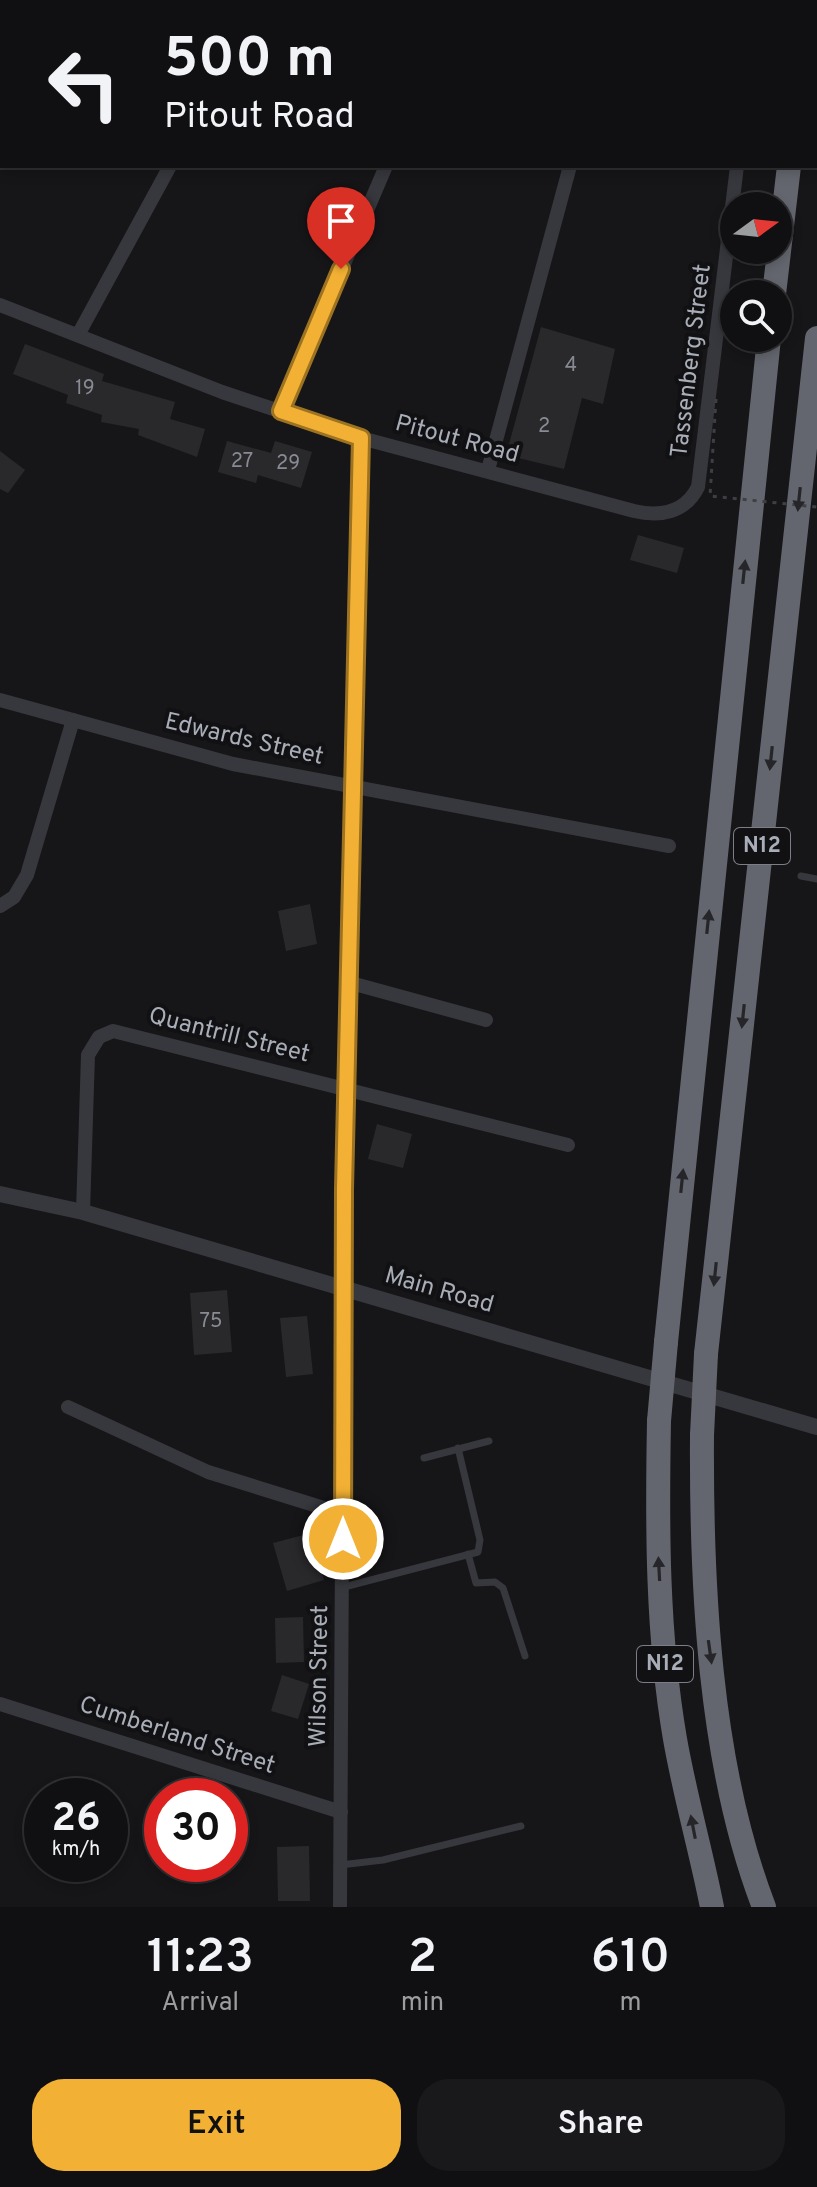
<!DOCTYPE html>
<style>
:root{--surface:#101012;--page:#19191b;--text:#f1f3f6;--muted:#9c9d9f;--line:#303032;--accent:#f2b134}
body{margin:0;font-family:Overpass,sans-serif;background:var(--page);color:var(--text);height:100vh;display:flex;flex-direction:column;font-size:30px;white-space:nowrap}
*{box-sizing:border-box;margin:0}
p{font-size:26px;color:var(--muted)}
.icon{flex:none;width:44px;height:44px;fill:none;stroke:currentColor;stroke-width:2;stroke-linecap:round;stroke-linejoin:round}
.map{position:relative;height:1907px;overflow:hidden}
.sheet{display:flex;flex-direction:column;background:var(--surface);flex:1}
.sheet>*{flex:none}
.guide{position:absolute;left:0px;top:0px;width:818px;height:168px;box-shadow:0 4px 12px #0003,0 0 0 2px var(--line);background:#101012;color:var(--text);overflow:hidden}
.needle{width:52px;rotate:75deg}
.buttons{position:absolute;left:720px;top:192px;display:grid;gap:16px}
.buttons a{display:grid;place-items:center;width:72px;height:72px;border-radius:50%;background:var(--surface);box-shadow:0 4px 12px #0003,0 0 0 2px var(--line);font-size:40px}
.speed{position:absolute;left:24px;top:1778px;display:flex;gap:16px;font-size:40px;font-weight:700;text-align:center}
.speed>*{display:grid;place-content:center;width:104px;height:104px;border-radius:50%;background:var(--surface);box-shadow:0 4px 12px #0003,0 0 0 2px var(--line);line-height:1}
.speed small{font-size:20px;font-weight:400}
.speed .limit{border:12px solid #d22;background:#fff;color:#111}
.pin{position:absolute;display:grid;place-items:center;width:68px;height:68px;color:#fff;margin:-82px -34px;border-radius:50% 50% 50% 0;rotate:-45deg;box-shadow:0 0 8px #0007}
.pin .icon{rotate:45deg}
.me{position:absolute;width:88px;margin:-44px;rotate:0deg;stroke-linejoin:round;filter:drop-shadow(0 0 6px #0008)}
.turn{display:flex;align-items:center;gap:28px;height:168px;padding:0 32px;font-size:36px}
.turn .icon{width:104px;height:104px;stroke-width:2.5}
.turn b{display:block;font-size:56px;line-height:68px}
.eta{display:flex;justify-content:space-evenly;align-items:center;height:136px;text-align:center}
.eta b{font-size:48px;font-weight:600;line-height:56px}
.primary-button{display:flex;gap:16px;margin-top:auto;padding:16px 32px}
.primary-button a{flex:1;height:92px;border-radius:32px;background:var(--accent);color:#111;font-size:32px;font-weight:600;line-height:92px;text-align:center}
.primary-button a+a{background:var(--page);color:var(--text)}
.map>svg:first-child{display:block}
.building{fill:#29292c}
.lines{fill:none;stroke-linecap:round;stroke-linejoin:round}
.service{stroke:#37383d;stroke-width:7}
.minor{stroke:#37383d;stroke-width:14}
.tertiary{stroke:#37383d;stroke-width:16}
.motorway{stroke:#63666e;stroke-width:24}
.path-bridge{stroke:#3d3f44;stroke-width:3;stroke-dasharray:4 6;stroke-linecap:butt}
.motorway-bridge{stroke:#63666e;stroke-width:24}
.oneway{fill:#26262a}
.route-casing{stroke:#9d7322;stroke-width:20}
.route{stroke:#f2b134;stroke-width:14}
.labels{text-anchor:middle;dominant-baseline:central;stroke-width:8;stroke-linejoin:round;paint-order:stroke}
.number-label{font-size:20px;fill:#888b94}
.shield{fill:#111113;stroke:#7b7e86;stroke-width:2}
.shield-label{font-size:22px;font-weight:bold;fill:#a8adb8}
.street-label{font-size:24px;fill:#a8adb8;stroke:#111113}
</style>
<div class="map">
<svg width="817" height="1907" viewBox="0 0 817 1907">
<rect width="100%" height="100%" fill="#161618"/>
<g class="building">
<path d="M541,327l74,22 -12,55 -21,-6 -18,71 -58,-14z"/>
<path d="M25,344l79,30 -2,7 73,21 -5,17 35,10 -8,28 -59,-22 1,-6 -38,-7 1,-7 -36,-12 2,-8 -55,-21z"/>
<path d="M227,441l44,12 4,-12 37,11 -11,36 -43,-13 -2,8 -38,-11z"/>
<path d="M0,451l25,19 -17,23 -8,-4z"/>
<path d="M638,535l46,13 -7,25 -47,-13z"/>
<path d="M310,904l7,40 -31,7 -8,-40z"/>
<path d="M377,1124l35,10 -9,34 -35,-9z"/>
<path d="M227,1290l5,62 -38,3 -4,-62z"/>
<path d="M307,1316l6,58 -27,3 -6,-59z"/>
<path d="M311,1533l13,47 -37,11 -14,-48z"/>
<path d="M303,1617l1,45 -28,1 -1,-45z"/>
<path d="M282,1675l27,9 -11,35 -27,-8z"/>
<path d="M309,1846l1,55h-32l-1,-54z"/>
</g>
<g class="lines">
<g class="service">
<path d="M801,876l16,3"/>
<path d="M424,1458l65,-17"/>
<path d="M468,1554l8,29 19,-1 8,6 22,68"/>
<path d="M344,1587l134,-35 2,-12 -22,-92"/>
<path d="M340,1865l43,-5 138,-34"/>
</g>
<g class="minor">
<path d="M577,0v2"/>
<path d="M262,2l1,-2"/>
<path d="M459,2l1,-2"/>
<path d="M765,2v-2"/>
<path d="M0,305l222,87 139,46 273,73c26,6 51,2 64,-24l39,-321"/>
<path d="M78,335l92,-169"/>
<path d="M281,411l105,-245"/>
<path d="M488,470l82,-304"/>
<path d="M0,700l233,64 436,82"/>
<path d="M0,906l14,-9 13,-22 46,-155"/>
<path d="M351,983l135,37"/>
<path d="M83,1212l5,-157 11,-18 14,-6 455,114"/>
<path d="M68,1407l140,65 135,42"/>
<path d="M0,1704l341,108"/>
<path d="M340,1907l4,-718 17,-751"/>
</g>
<path class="tertiary" d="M0,1194l83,18 734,215"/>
<g class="motorway">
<path d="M812,2v-2"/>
<path d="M774,294l15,-128"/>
<path d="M666,1342l103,-1004"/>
<path d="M706,1354l111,-1016"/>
<path d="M659,1421c-2,106 -2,213 16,318 10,57 26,112 37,168"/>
<path d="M702,1435c-1,150 7,330 62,472"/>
</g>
<path class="path-bridge" d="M716,399l-6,97 107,11"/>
<g class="motorway-bridge">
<path d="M659,1421l7,-79"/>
<path d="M702,1435l4,-81"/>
</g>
</g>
<defs><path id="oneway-solid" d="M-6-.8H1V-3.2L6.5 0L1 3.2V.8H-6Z" transform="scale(2)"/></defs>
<g class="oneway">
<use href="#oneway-solid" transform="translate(799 499) rotate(96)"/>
<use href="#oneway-solid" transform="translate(744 572) rotate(-84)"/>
<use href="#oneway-solid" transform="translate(771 758) rotate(96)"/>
<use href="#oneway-solid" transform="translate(708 922) rotate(-84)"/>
<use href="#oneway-solid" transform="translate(743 1016) rotate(96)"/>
<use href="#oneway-solid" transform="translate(682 1181) rotate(-84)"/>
<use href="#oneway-solid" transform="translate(715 1274) rotate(96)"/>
<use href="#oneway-solid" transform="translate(659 1569) rotate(-93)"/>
<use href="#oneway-solid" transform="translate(710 1652) rotate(82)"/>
<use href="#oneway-solid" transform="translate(693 1827) rotate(-101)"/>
</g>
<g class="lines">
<defs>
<path id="route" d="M341,269l-60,142 80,27 -17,751 -1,350"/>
</defs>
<use href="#route" class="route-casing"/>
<use href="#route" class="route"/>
</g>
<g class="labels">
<g class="number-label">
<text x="571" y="366">4</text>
<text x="85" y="389">19</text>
<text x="544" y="427">2</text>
<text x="242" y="462">27</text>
<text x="288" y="464">29</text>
<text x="211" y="1322">75</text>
</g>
<g class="shield">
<rect x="734" y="828" width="56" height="36" rx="6"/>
<rect x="637" y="1646" width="56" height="36" rx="6"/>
</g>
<g class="shield-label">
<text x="762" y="846">N12</text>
<text x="665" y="1664">N12</text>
</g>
<g class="street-label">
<text transform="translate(692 361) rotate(-83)">Tassenberg Street</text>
<text transform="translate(457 440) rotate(15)">Pitout Road</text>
<text transform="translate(244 740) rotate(13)">Edwards Street</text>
<text transform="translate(229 1036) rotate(14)">Quantrill Street</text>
<text transform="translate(439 1291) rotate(16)">Main Road</text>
<text transform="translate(320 1676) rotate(-89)">Wilson Street</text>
<text transform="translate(177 1736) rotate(18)">Cumberland Street</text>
</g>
</g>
</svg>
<div class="buttons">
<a><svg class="needle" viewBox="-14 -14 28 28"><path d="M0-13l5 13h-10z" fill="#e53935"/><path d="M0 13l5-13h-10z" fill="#9c9d9f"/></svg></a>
<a><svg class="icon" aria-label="search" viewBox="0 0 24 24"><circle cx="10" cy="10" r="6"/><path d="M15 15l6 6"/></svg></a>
</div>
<div class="speed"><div>26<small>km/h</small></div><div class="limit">30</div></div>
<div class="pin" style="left:341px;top:269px;background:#d93025"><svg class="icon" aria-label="arrive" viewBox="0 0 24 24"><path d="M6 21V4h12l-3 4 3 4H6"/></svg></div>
<svg class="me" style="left:343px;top:1539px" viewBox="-20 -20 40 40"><circle r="17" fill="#f2b134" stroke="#fff" stroke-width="3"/><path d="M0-11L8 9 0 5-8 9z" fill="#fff"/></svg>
<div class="guide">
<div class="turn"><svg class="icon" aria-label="left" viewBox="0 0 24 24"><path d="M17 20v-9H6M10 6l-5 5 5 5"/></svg><div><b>500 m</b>Pitout Road</div></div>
</div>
</div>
<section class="sheet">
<div class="eta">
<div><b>11:23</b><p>Arrival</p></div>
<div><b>2</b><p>min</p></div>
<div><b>610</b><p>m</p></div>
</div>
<div class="primary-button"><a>Exit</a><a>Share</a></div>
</section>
